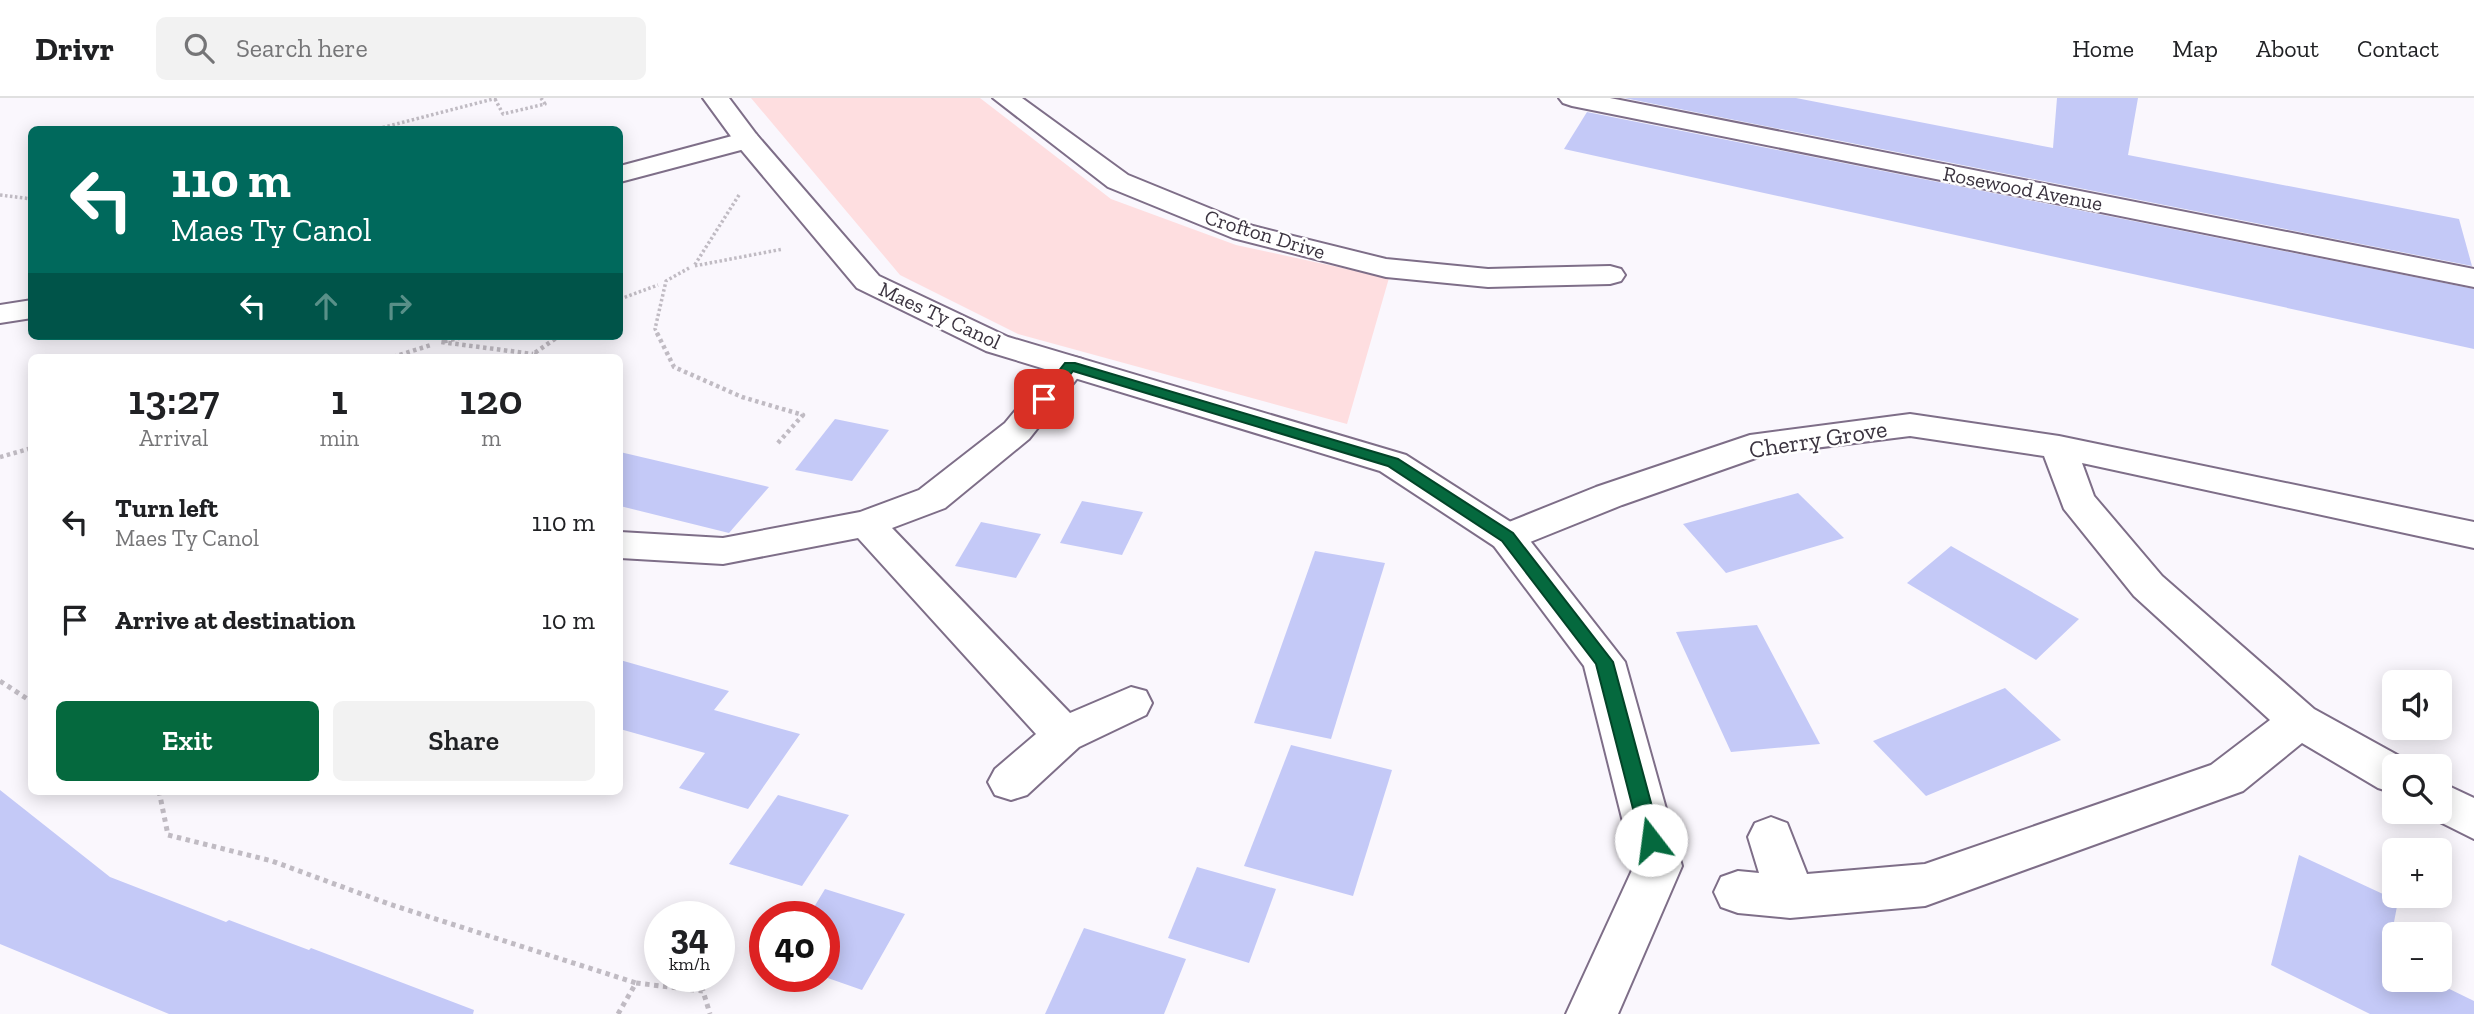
<!DOCTYPE html>
<meta charset="utf-8">
<style>
:root{--surface:#fff;--page:#f2f2f2;--text:#202124;--muted:#757577;--line:#e0e0e0;--accent:#05693e}
body{margin:0;font-family:"Zilla Slab",serif;background:var(--page);color:var(--text);height:100vh;display:flex;flex-direction:column;font-size:26px;white-space:nowrap}
*{box-sizing:border-box;margin:0}
p{font-size:23px;color:var(--muted)}
.icon{flex:none;width:38px;height:38px;fill:none;stroke:currentColor;stroke-width:2;stroke-linecap:round;stroke-linejoin:round}
.map{position:relative;flex:1;overflow:hidden}
.side{position:absolute;left:28px;top:256px;width:595px;height:441px;display:flex;flex-direction:column;background:var(--surface);border-radius:10px;box-shadow:0 4px 18px #0003}
.side>*{flex:none}
.banner{position:absolute;left:28px;top:28px;width:595px;height:214px;border-radius:10px;box-shadow:0 4px 18px #0003;background:#00695c;color:#fff;overflow:hidden}
.fabs{position:absolute;left:2382px;top:572px;display:grid;gap:14px}
.fabs a{display:grid;place-items:center;width:70px;height:70px;border-radius:10px;background:var(--surface);box-shadow:0 4px 18px #0003;font-size:35px}
.speed{position:absolute;left:644px;top:803px;display:flex;gap:14px;font-size:35px;font-weight:700;text-align:center}
.speed>*{display:grid;place-content:center;width:91px;height:91px;border-radius:50%;background:var(--surface);box-shadow:0 4px 18px #0003;line-height:1}
.speed small{font-size:18px;font-weight:400}
.speed .limit{border:10px solid #d22;background:#fff;color:#111}
.pin{position:absolute;display:grid;place-items:center;width:60px;height:60px;color:#fff;margin:-30px;border-radius:14px;box-shadow:0 4px 10px #0006}
.me{position:absolute;width:77px;margin:-38px;rotate:345deg;stroke-linejoin:round;filter:drop-shadow(0 0 5px #0008)}
.turn{display:flex;align-items:center;gap:24px;height:147px;padding:0 28px;font-size:32px}
.turn .icon{width:91px;height:91px;stroke-width:2.5}
.turn b{display:block;font-size:49px;line-height:60px}
.lanes{display:flex;align-items:center;height:66px;padding:0 28px;background:#0003;justify-content:center;gap:35px;direction:ltr}
.lanes .off{opacity:.35}
.eta{display:flex;justify-content:space-evenly;align-items:center;height:119px;text-align:center}
.eta b{font-size:42px;font-weight:600;line-height:49px}
.primary-button{display:flex;gap:14px;margin-top:auto;padding:14px 28px}
.primary-button a{flex:1;height:80px;border-radius:10px;background:var(--accent);color:#fff;font-size:28px;font-weight:600;line-height:80px;text-align:center}
.primary-button a+a{background:var(--page);color:var(--text)}
ul{padding:0;list-style:none}
li{display:flex;align-items:center;gap:21px;height:98px;padding:0 28px}
li div{flex:1}
li b{display:block;font-size:26px}
li em{font-style:normal}
header{display:flex;align-items:center;gap:42px;box-sizing:border-box;height:98px;padding:0 35px;background:var(--surface);border-bottom:2px solid var(--line)}
header strong{font-size:33px}
nav{display:flex;gap:38px;margin-inline-start:auto;font-size:24px}
.search{width:490px;height:63px;background:var(--page);display:flex;align-items:center;gap:18px;box-sizing:border-box;padding:0 24px;border-radius:10px;color:var(--muted);font-size:26px}
.map>svg:first-child{display:block}
.green{fill:#fedee0}
.building{fill:#c4c9f7}
.lines{fill:none;stroke-linecap:round;stroke-linejoin:round}
.minor-casing{stroke:#7e6e88;stroke-width:4}
.tertiary-casing{stroke:#7e6e88;stroke-width:4}
.path-far2{stroke:#c0bbc3;stroke-width:3.5;stroke-dasharray:2.5 2.5;stroke-linecap:butt}
.path-far1{stroke:#c0bbc3;stroke-width:4.5;stroke-dasharray:3.5 3.5;stroke-linecap:butt}
.path{stroke:#c0bbc3;stroke-width:5;stroke-dasharray:4.5 4.5;stroke-linecap:butt}
.minor{fill:#fff;fill-rule:evenodd}
.tertiary{fill:#fff;fill-rule:evenodd}
.route{fill:#05693e;stroke:#034428;stroke-width:2}
.labels{text-anchor:middle;dominant-baseline:central;stroke-width:5;stroke-linejoin:round;paint-order:stroke}
.far-street-label{font-size:21px;fill:#3a333f;stroke:#fff}
.street-label{font-size:24px;fill:#3a333f;stroke:#fff}
</style>
<header>
<strong>Drivr</strong>
<div class="search"><svg class="icon" aria-label="search" viewBox="0 0 24 24"><circle cx="10" cy="10" r="6"/><path d="M15 15l6 6"/></svg>Search here</div>
<nav><a>Home</a><a>Map</a><a>About</a><a>Contact</a></nav>
</header>
<div class="map">
<svg width="2474" height="916" viewBox="0 0 2474 916">
<rect width="100%" height="100%" fill="#faf7fd"/>
<path class="green" d="M751,0h229l131,101 125,46 153,33 -42,146 -329,-90 -118,-59z"/>
<g class="building">
<path d="M1624,0h172l257,50 4,-50h81l-10,57 331,64 13,47z"/>
<path d="M1587,14l887,177v60l-910,-200z"/>
<path d="M835,321l54,11 -37,51 -57,-11z"/>
<path d="M620,354l149,35 -40,46 -109,-27z"/>
<path d="M1798,395l46,45 -118,35 -43,-49z"/>
<path d="M1082,403l61,11 -21,43 -62,-12z"/>
<path d="M981,424l60,12 -25,44 -61,-12z"/>
<path d="M1951,448l128,73 -43,41 -129,-77z"/>
<path d="M1315,453l70,12 -54,176 -77,-16z"/>
<path d="M1757,527l63,119 -89,8 -55,-120z"/>
<path d="M620,562l109,31 -15,19 86,24 -52,75 -69,-21 26,-35 -85,-24z"/>
<path d="M2005,590l56,52 -135,56 -53,-55z"/>
<path d="M1291,647l101,25 -39,126 -109,-30z"/>
<path d="M0,692l110,87 116,45 3,-2 80,30 2,-2 163,62 -1,4h-304l-169,-70z"/>
<path d="M778,697l71,20 -47,71 -73,-22z"/>
<path d="M2299,757l99,46 -11,58 7,3v18h37l43,21v13h-104l-99,-49z"/>
<path d="M1197,769l79,22 -27,74 -81,-25z"/>
<path d="M825,791l80,25 -43,76 -40,-14 2,-59h-16z"/>
<path d="M1084,830l102,31 -22,55h-119z"/>
</g>
<g class="lines">
<defs>
<g id="minor">
<path d="M993,0h29l106,77 125,51 133,33 102,10 122,-3 11,3 4,6 -4,6 -11,3 -122,3 -102,-10 -153,-39 -125,-51z"/>
<path d="M1559,0h51l864,171v18l-902,-181 -9,-3z"/>
<path d="M747,34l9,2 4,6 -4,6 -136,36v-16z"/>
<path d="M32,202v18l-32,5v-18z"/>
<path d="M1070,258l12,3 5,7 -58,73 -84,69 -53,20 178,185 61,-26 15,4 6,12 -6,12 -67,32 -52,48 -16,5 -16,-5 -7,-13 7,-13 41,-35 -178,-196 -135,26 -103,-6v-26l103,6 137,-26 59,-22 86,-67 53,-64z"/>
<path d="M1910,316l149,22 415,86v26l-392,-85 12,33 68,80 152,133 96,53 2,4h-18v27l-16,-5 -76,-45 -59,48 -318,115 -135,12 -52,-5 -17,-6 -7,-15 7,-15 17,-6 21,2 -11,-36 7,-14 16,-6 16,6 20,51 118,-10 286,-99 59,-45 -136,-124 -70,-87 -20,-53 -134,-20 -143,18 -145,51 -102,41 -13,4 -13,-4 -6,-9 6,-9 102,-41 154,-52z"/>
<path d="M2440,684l34,16v41l-50,-25 -1,-2h17z"/>
</g>
<path id="tertiary" d="M703,0h26l27,36 123,142 129,61 398,118 114,73 105,134 57,204 -64,148h-52l68,-148 -50,-200 -90,-120 -114,-75 -394,-120 -129,-63 -119,-142z"/>
</defs>
<use href="#minor" class="minor-casing"/>
<use href="#tertiary" class="tertiary-casing"/>
<g class="path-far2">
<path d="M495,1l8,15 42,-10 -4,-6"/>
<path d="M373,32l124,-32"/>
<path d="M0,97l32,4"/>
<path d="M739,97l-45,71 89,-17"/>
<path d="M620,201l38,-14"/>
<path d="M658,237l-3,-6 11,-48 23,-13"/>
</g>
<g class="path-far1">
<path d="M657,235l17,34 68,30 61,18 -26,29"/>
<path d="M468,238l-27,6 92,12"/>
<path d="M393,259l38,-12"/>
<path d="M544,259l-11,-3 26,-18"/>
<path d="M0,359l32,-9"/>
</g>
<g class="path">
<path d="M0,583l32,21"/>
<path d="M159,693l9,44 104,26 117,43 247,79"/>
<path d="M618,916l18,-31 67,8 7,23"/>
</g>
<use href="#minor" class="minor"/>
<use href="#tertiary" class="tertiary"/>
</g>
<path class="route" d="M1065,265h10l323,96 115,74 100,129 48,178 -3,6h-14l-3,-6 -45,-176 -94,-123 -114,-75 -315,-95 -24,31h-10v-6z"/>
<g class="labels">
<g class="far-street-label">
<text transform="translate(2023 90) rotate(11)">Rosewood Avenue</text>
<text transform="translate(1265 136) rotate(17)">Crofton Drive</text>
<text transform="translate(940 217) rotate(25)">Maes Ty Canol</text>
</g>
<g class="street-label">
<text transform="translate(1818 341) rotate(-9)">Cherry Grove</text>
</g>
</g>
</svg>
<div class="fabs">
<a><svg class="icon" aria-label="sound" viewBox="0 0 24 24"><path d="M4 9h4l5-4v14l-5-4H4zM17 9q2 3 0 6"/></svg></a>
<a><svg class="icon" aria-label="search" viewBox="0 0 24 24"><circle cx="10" cy="10" r="6"/><path d="M15 15l6 6"/></svg></a>
<a>+</a>
<a>−</a>
</div>
<div class="speed"><div>34<small>km/h</small></div><div class="limit">40</div></div>
<div class="pin" style="left:1044px;top:301px;background:#d93025"><svg class="icon" aria-label="arrive" viewBox="0 0 24 24"><path d="M6 21V4h12l-3 4 3 4H6"/></svg></div>
<svg class="me" style="left:1651px;top:742px" viewBox="-20 -20 40 40"><circle r="19" fill="#fff"/><path d="M0-13L10 11 0 6-10 11z" fill="#05693e"/></svg>
<div class="banner">
<div class="turn"><svg class="icon" aria-label="left" viewBox="0 0 24 24"><path d="M17 20v-9H6M10 6l-5 5 5 5"/></svg><div><b>110 m</b>Maes Ty Canol</div></div>
<div class="lanes"><svg class="icon" aria-label="left" viewBox="0 0 24 24"><path d="M17 20v-9H6M10 6l-5 5 5 5"/></svg><svg class="icon off" aria-label="ahead" viewBox="0 0 24 24"><path d="M12 20V5M6 11l6-6 6 6"/></svg><svg class="icon off" aria-label="right" viewBox="0 0 24 24"><path d="M7 20v-9h11M14 6l5 5-5 5"/></svg></div>
</div>
<section class="side">
<div class="eta">
<div><b>13:27</b><p>Arrival</p></div>
<div><b>1</b><p>min</p></div>
<div><b>120</b><p>m</p></div>
</div>
<ul>
<li><svg class="icon" aria-label="left" viewBox="0 0 24 24"><path d="M17 20v-9H6M10 6l-5 5 5 5"/></svg><div><b>Turn left</b><p>Maes Ty Canol</p></div><em>110 m</em></li>
<li><svg class="icon" aria-label="arrive" viewBox="0 0 24 24"><path d="M6 21V4h12l-3 4 3 4H6"/></svg><div><b>Arrive at destination</b></div><em>10 m</em></li>
</ul>
<div class="primary-button"><a>Exit</a><a>Share</a></div>
</section>
</div>
